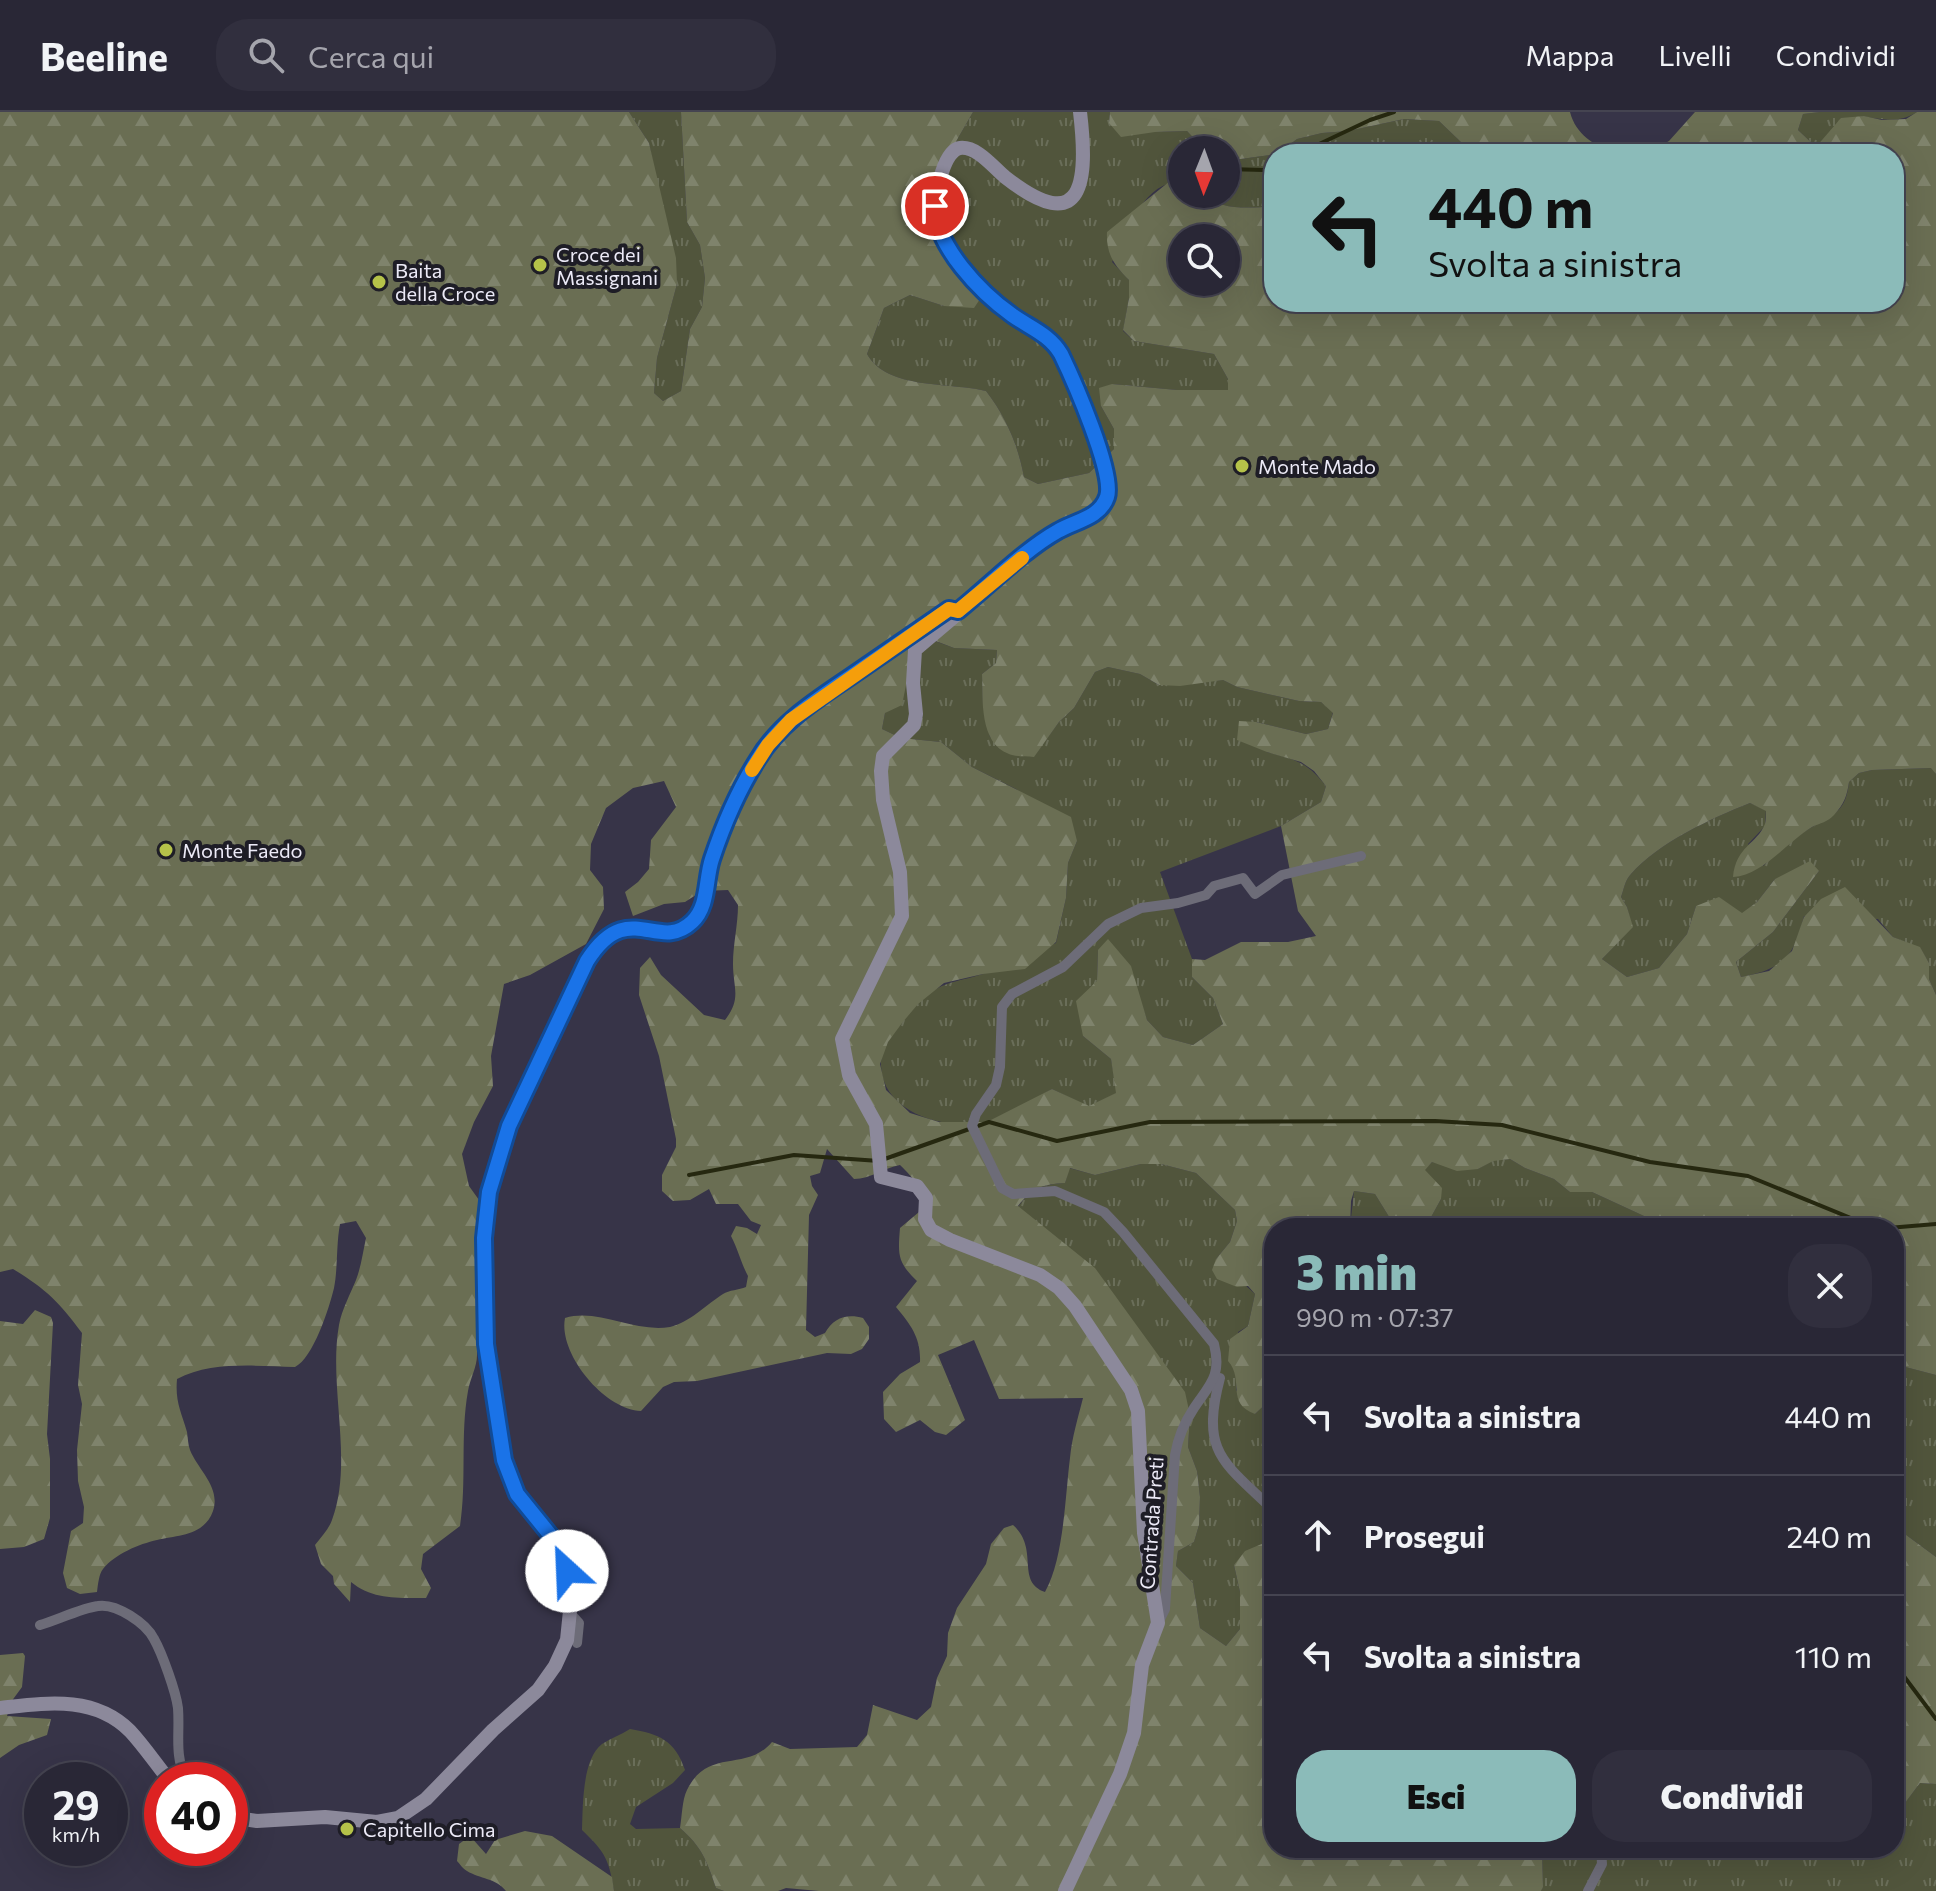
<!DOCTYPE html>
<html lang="it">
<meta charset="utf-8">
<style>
:root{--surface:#292736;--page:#312f3e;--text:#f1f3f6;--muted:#a5a5ad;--line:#454451;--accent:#8bbbb9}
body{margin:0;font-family:Commissioner,sans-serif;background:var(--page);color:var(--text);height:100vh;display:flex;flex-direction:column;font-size:30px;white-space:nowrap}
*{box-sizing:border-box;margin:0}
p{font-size:26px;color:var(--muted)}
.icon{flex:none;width:44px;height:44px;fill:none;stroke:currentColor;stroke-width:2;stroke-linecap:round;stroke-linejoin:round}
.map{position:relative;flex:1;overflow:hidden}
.panel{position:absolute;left:1264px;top:1106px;width:640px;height:640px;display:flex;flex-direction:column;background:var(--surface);border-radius:32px;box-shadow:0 8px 32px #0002,0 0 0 2px var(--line)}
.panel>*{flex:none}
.top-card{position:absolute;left:1264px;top:32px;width:640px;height:168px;border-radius:32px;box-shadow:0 8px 32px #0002,0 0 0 2px var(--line);background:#8bbbb9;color:#111;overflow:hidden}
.needle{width:52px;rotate:181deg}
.fabs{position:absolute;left:1168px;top:24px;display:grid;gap:16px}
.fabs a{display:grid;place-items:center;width:72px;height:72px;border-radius:50%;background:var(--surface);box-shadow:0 8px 32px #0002,0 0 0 2px var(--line);font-size:40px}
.speed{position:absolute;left:24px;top:1650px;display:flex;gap:16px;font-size:40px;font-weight:700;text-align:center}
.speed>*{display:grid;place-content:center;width:104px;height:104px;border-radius:50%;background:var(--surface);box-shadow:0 8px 32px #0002,0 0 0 2px var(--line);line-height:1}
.speed small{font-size:20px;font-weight:400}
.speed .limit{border:12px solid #d22;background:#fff;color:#111}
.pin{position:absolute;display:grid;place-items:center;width:68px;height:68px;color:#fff;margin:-34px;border:4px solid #fff;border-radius:50%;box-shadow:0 2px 8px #0007}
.me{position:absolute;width:88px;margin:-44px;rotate:335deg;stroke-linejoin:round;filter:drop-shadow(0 0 6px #0008)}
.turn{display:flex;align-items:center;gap:28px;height:168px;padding:0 32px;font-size:36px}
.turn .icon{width:104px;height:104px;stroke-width:2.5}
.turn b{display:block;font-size:56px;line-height:68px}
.round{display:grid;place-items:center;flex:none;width:84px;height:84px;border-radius:32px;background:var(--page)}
.headline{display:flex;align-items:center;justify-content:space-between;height:136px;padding:0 32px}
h1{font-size:48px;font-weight:800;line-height:60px;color:var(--accent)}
.primary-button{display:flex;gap:16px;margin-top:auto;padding:16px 32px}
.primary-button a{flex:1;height:92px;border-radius:32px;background:var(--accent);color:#111;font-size:32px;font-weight:800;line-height:92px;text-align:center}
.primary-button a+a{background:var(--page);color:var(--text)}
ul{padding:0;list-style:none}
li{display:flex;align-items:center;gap:24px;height:120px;padding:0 32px;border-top:2px solid var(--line)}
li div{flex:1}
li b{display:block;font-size:30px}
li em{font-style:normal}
header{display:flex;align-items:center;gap:48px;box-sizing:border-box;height:112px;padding:0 40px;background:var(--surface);border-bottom:2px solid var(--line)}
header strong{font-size:38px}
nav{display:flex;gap:44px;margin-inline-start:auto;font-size:28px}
.search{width:560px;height:72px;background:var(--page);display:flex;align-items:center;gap:20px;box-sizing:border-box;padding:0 28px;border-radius:32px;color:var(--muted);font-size:30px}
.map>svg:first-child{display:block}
.grass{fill:url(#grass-tufts)}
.forest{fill:url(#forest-firs);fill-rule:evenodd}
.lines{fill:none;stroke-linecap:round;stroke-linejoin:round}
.stream{stroke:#262810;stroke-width:4}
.street{stroke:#6d6c78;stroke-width:10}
.secondary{stroke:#8c899b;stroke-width:14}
.route-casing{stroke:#114b97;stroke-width:20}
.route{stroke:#1a73e8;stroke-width:14}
.slow{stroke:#f59e0b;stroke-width:14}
.poi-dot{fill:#b5c249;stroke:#1e1d26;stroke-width:3}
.labels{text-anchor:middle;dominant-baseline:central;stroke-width:8;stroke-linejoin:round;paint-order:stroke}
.poi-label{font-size:20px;fill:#eceaf7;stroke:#1e1d26;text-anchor:start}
.street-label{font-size:20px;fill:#eceaf7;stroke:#1e1d26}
</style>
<header>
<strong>Beeline</strong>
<div class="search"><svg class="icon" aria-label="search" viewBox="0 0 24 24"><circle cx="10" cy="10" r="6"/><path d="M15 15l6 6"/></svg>Cerca qui</div>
<nav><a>Mappa</a><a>Livelli</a><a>Condividi</a></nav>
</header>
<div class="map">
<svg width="1936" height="1779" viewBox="0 0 1936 1779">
<defs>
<pattern id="grass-tufts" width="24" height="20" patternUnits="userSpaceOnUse" patternTransform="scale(2)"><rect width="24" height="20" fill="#51553c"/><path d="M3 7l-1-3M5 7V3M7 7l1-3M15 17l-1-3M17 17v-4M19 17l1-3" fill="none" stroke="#6a6e59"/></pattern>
<pattern id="forest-firs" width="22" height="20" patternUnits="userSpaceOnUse" patternTransform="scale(2)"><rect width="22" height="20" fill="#6a6e53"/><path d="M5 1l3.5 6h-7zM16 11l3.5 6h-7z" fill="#7f836c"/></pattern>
</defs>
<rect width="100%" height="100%" fill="#373448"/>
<g class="grass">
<path d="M629,0h52l6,110 13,23 5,33 -3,29 -12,22 -9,62 -18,10 -9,-8 3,-35 20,-74 -28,-141z"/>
<path d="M973,0h137l-1,11 46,9 32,-1 18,19h-23v31c-40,1 -55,51 -70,81l17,18v18l-6,33 11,10 80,13 14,25v11h-51l-65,-6 -11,22 13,23v20l-25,24 -51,11 -14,-7c-6,-32 -18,-60 -38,-86 -36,-9 -99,-1 -119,-37l17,-46 26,-13 34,11 -8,-89 18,-72z"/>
<path d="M1820,0h97c-17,11 -35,8 -54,4l-35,19 -12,12 -18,-17 5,-16z"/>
<path d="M1404,7l35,2 24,23 21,10h-210v52c-23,2 -54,5 -71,-12h23v-33l51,-7 20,-15 25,-6 26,-2z"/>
<path d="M932,528l22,8 43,2 -1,13 -14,11 1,30 7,33 44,19 25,-34 15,-14 21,-36 13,-5 32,7 19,11 64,-5 14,7 62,14 22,1 12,10 -5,17 -22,5 -50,-12 11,30c29,8 40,10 59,34l-5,16 -40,24 -121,46 32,87v18l21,21 10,26 -30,21 -30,-8 -16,-17 -9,-26 -40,-44 -1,31 -14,55 28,23 6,34 -28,14 -37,-18c-18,10 -46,29 -66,33 -39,9 -103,-8 -105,-56 -1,-21 22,-47 36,-62 23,-23 37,-21 66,-30 25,-8 49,-21 73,-31l10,-45 2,-35 9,-22 -61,-52 -44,-22 -31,-25 -40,-4 -19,-9 3,-16 23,-53z"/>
<path d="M1932,656l4,6v221l-7,-16v-16l-9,-15 -27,-11 -15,-18 -74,-3c-10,42 -22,53 -63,61l-5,-15 37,-30 46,-61 -44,8 -18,23 -15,12 -46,-8 -9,28 -28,34 -32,9 -25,-18 30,-32 -5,-20 -6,-10c3,-8 4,-17 10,-23 27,-31 81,-56 119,-71l16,7 -1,16 -17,18 15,22c15,-14 31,-29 49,-39 23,-13 34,-16 37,-45l10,-9 13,-3z"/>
<path d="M1510,1047l15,9 29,11 16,13h22l78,36h-245l16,-29 -17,-29 8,-8 46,7 15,-9z"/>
<path d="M1141,1052h20l35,9 39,37 2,11 -7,21 -14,17 39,35 -7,32 -10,6 -2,58 19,24 19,-18v146l-3,-2 -37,25 6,27v37l-14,17 -26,-18 -7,-45 -17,-17 2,-15 16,-9 5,-17 1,-28 -3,-26 -9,-24 2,-32 -95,-146 -77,-62c13,-18 25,-23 47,-24l4,-15 26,7z"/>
<path d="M1354,1079l21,3 21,34h-46z"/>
<path d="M1894,1252l42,11v182l-42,-31z"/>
<path d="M630,1617c29,5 45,11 55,41l-12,13 -37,24 -6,17 6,5 44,-1c22,19 27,33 36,60l8,3h-110c-5,-32 -9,-39 -32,-61 1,-24 0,-71 20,-86 9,-6 19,-9 28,-15z"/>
<path d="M1920,1671l16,1v107h-395l2,-5 -1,-38h352v-29l9,-2 2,-14z"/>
</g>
<g class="forest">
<path d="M0,0h629l20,31 27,115 1,26 -20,74 -3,35 9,8 18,-10 9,-62 12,-22 3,-29 -5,-33 -13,-23 -6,-110h292l-19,33 -18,72 46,79 -8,12 -30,-2 -34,-11 -26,13 -17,46c20,36 83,28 119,37 20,26 32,54 38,86l14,7 51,-11 25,-24v-20l-13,-23 -2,-18 13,-4 65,6h51v-11l-14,-25 -80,-13 -11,-11 6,-32v-18c-15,-15 -23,-26 -22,-48l63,-51h12v13h21c17,17 48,14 71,12v96h620v-148h-248l23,-13 26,-29h125l-17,2 -5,16 18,17 25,-29 23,-2 18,4 24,-1 11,-7h19v662l-5,-6 -59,2 -13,3 -10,9c-2,14 -5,22 -15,33 -6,7 -14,8 -22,12 -25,15 -49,48 -79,50 3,-31 24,-33 32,-53 1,-4 1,-9 1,-13l-16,-8c-38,15 -92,40 -119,71 -6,6 -7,15 -10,23l6,10 6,20 -31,32 25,18 32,-9 28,-34 9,-28 23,-9 23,16 15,-11 18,-23 35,-18 9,10 -46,61 -37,30 5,15 28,-6 23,-20 12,-34 17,-18 24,-12 48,50 27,10 9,16v16l7,16v380l-42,-11v-136h-224l-78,-36h-22l-16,-13 -29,-11 -15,-9 -17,2 -15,8 -21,2 -25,-9 -7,8 17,18 -1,11 -16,29h-29l-21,-34 -21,-3 -3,10 -1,27h-76v168l-19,18c-30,-11 -10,-34 -27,-53l2,-22 18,-13 7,-32 -7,-8 -11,1 -20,-8 -5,-9 4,-11 14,-17 7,-21 -2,-11 -39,-37 -35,-9h-20l-46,11 -25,-7 -5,15c-22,1 -33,5 -47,23l77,62 90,124 5,23 -2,32 9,24 3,26 -1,28 -5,17 -16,9 -2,15 17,17 7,45 26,18 14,-17v-37l-6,-27 11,-14 26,-11 3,2v306h268l1,39 -2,4h-722l-33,-3 -8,3h-54l-8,-3c-9,-27 -14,-41 -36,-60 2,-11 2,-28 7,-38 21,-43 59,-17 85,-48l18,7 67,-2 10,-12 6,-30 44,15 14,-13 6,-29 10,-22 1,-23 9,-25 29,-44 5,-20 13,-16 9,-3c27,24 2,56 32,67 19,-34 20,-95 25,-134 2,-21 8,-40 13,-60l-84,1 -25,-59 -36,15 27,65 -19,15 -11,-3 -15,-12 -24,12 -12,-13 -1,-27 17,-18 20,-12c1,-24 -9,-37 -24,-55l21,-26c-20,-19 -19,-27 -17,-53l19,-16c3,-25 -1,-29 -19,-47 -17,3 -29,14 -46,14l-27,-30 -7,24 -10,3 2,10 6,9 -9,20 -3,115 9,7 10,-4c8,-15 22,-20 38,-15l6,9v12l-7,10 -11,5 -24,-1 -130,28 -23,1 -11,5 -22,24c-36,-1 -83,-57 -76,-93 34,-10 69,15 105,9 19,-4 37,-23 53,-33 6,-4 16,-4 23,-7l2,-11c-7,-13 -10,-27 -17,-40l5,-10 11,2 10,6 4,-9 -10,-4 -13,-17h-22l-7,-15 -19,11 -17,1 -11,-10v-16l14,-28v-8l-17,-83 -20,-61 1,-27 10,-11 11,18 43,40 21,5c17,-22 8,-32 8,-56 0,-20 5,-39 5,-59l-10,-15 -26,1 -17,11 -21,2 -31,12 -8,-24 13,-10 11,-13 2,-29 25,-33 -12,-26 -31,7 -27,20 -15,36 -1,26 13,17 1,22 -18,35 -56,31 -26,9 -13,72 2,30 -19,36 -12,32 7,32 15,21c-12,49 -6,99 -7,148 0,12 -7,24 -9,36 -8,44 -1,91 -8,135l-37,28 -2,15 10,19 -5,10c-27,0 -53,2 -75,-16l-1,20 -16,-18 -1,-8 -12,-12 -6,-19c6,-8 14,-16 17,-25 22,-60 -4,-132 7,-195 3,-16 11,-30 17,-45 5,-13 7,-28 10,-42l-10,-17 -16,3c-4,21 -2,44 -6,64 -5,21 -21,70 -39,79 -39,-1 -84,-6 -118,12 -2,23 4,32 10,53 1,6 1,13 3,18 8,20 31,37 23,61 -9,25 -35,24 -56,29 -18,4 -42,14 -54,29 -4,5 -5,15 -6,23l-17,2 -13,-6 -4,-15 8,-42 12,-8 1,-16 -6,-26 -1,-31 5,-46 -4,-19 4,-52c-23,-31 -36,-44 -69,-64l-13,3zM1182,126h44v44h-44zM933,528l21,8 43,2 -1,13 -14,11c1,25 -3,69 27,80 7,3 17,2 25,3l25,-35 15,-14 21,-36 13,-5 32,7 19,11 21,1 43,-6 14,7 62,14 22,1 12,11 -5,16 -22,5 -50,-12 -17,-1 -2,19 30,12 34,10 13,9 12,15 -5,16 -40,24 17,85 18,25 -28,6h-47l-36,18 -13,-1v18l21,21 10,26 -30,21 -30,-8 -16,-17 -16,-54 -23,-27 -10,11 -1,31 -21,20 7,35 28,23 5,34 -27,13 -37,-17 -65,33h-48l-29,-9 -24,-23 -6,-26 8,-22 14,-19 16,-19 26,-21 39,-9 42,-5 31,-27 10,-44 2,-35 9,-22 -6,-24 -99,-50 -31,-25 -40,-4 -19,-9 3,-16 17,-8 5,-25 12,-35z"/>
<path d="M1110,0h460c6,23 24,33 45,42h-131l-21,-10 -24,-23 -35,-2 -56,12 -26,2 -25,6 -20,15 -51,7v-11h-21l-18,-19 -32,1 -34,5 -12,-14z"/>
<path d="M35,1198l16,7 2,6 -6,111 3,25v59l-6,21 -20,8 -24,2v-228l23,3z"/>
<path d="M1894,1414l42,31v227l-16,-1 -15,20 -2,14 -9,2z"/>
<path d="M23,1541l2,3 -3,31 -11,15 -4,14 44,3 -4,16 -28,10 -19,13v-103z"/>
<path d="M525,1719l27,5 60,41 2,14h-108c-10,-13 -26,-12 -39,-20 -4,-2 -7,-7 -10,-10l2,-17 11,-8 16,18 9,-14z"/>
</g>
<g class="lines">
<g class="stream">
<path d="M1188,36l2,2"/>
<path d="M1298,42l72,-34 24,-8"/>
<path d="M1226,57l38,1 10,-5"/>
<path d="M689,1063l105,-20 85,6 110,-39 68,19 93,-19 285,-1 67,4 148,37 98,14 115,47 25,5 48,-4"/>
<path d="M1894,1551l42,56"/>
</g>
<g class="street">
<path d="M1220,1266c-20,76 4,84 54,133"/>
<path d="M571,1502l8,9 -2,20"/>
<path d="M1159,1509l6,-12 10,-154c3,-18 9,-32 19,-47 16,-24 28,-32 20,-64l-91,-112 -19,-20 -49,-21 -42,3 -11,-6 -30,-62 4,-12 20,-29 4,-18 2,-60 10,-13 51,-27 45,-43 33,-16 37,-5 28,-8 8,-9 29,-8 12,16 27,-19 79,-19"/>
<path d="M40,1513c17,-5 42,-17 58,-19 18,-3 48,17 56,33 8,14 22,53 24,69 2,28 -4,45 8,72"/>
<path d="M1588,1779l14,-27 -1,-16"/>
</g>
<g class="secondary">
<path d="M0,1596c46,-5 94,-13 130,23 14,15 26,33 39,49"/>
<path d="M230,1705l27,4 68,-4 52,5 21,-4 28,-19 67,-69 45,-40 17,-24 12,-26 4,-39 -7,-42 -13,-23 -34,-42 -9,-22 -8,-30 -14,-98 -2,-106 5,-46 20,-66 78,-165 14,-20 15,-10 14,-3 37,4 14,-3 12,-8 11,-17 7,-42 9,-24 37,-79 11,-14 23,-25 29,-22 130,-89"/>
<path d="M1065,1779l55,-117 14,-41 8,-68 16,-42 -14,-90 -6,-122 -7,-21 -56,-84 -16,-18 -19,-13 -90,-35 -19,-10 -6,-11 1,-21 -9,-12 -36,-9 -5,-53 -27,-49 -7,-36 60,-123 -2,-44 -17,-72 -2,-29 2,-15 31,-31 2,-11 -3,-31 2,-33 132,-112 49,-25 11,-15 2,-14 -5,-22 -46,-114c-12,-16 -33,-23 -49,-35 -28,-21 -77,-70 -74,-107 1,-14 9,-56 25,-58 17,-2 33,19 45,29 80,63 83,2 75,-65"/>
</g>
</g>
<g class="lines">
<defs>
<path id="route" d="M567,1459l-3,-12 -13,-23 -34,-42 -13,-34 -18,-116 -2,-106 5,-46 20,-66 78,-165c41,-65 71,-7 105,-39 17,-16 13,-42 20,-63 11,-33 27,-70 46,-100 22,-37 60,-60 95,-84 32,-22 64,-44 96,-66l9,2c31,-25 66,-61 100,-80 17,-10 42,-13 49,-34 8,-23 -34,-118 -46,-143 -12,-20 -31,-26 -49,-39 -31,-22 -77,-69 -77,-109"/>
</defs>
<use href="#route" class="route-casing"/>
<use href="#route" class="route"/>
<path class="slow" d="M752,658l16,-25 23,-25 158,-111 9,2 64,-53"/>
</g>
<g class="poi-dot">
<circle cx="540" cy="153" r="8"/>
<circle cx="379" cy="170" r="8"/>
<circle cx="1242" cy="354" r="8"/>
<circle cx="166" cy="738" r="8"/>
<circle cx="347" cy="1717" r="8"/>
</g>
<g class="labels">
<g class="poi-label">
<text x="556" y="142">Croce dei<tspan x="556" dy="23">Massignani</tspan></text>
<text x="395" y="158">Baita<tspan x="395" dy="23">della Croce</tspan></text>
<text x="1258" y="354">Monte Mado</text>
<text x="182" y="738">Monte Faedo</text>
<text x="363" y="1717">Capitello Cima</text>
</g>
<g class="street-label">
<text transform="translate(1151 1411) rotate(-86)">Contrada Preti</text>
</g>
</g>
</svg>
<div class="fabs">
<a><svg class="needle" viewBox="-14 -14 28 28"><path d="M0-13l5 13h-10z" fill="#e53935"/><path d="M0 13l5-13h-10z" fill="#a5a5ad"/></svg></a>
<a><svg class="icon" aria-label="search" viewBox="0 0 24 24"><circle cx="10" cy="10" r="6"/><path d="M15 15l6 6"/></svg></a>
</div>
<div class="speed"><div>29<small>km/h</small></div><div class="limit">40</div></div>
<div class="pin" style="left:935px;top:94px;background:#d93025"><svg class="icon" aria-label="arrive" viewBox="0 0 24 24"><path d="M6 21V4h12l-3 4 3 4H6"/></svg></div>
<svg class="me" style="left:567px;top:1459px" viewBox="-20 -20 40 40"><circle r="19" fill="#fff"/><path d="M0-13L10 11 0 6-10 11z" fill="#1a73e8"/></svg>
<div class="top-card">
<div class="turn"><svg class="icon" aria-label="left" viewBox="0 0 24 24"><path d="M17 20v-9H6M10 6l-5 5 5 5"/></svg><div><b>440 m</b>Svolta a sinistra</div></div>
</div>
<section class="panel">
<div class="headline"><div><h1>3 min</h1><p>990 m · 07:37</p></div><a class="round"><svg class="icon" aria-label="close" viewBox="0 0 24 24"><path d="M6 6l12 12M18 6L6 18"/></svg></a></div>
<ul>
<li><svg class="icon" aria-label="left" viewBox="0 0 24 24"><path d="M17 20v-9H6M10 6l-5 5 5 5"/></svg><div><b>Svolta a sinistra</b></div><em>440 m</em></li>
<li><svg class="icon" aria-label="ahead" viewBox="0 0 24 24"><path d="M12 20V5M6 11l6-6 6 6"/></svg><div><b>Prosegui</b></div><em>240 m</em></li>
<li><svg class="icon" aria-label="left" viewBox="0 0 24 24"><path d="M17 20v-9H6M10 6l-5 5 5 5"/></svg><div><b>Svolta a sinistra</b></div><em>110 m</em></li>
</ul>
<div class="primary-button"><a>Esci</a><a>Condividi</a></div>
</section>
</div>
